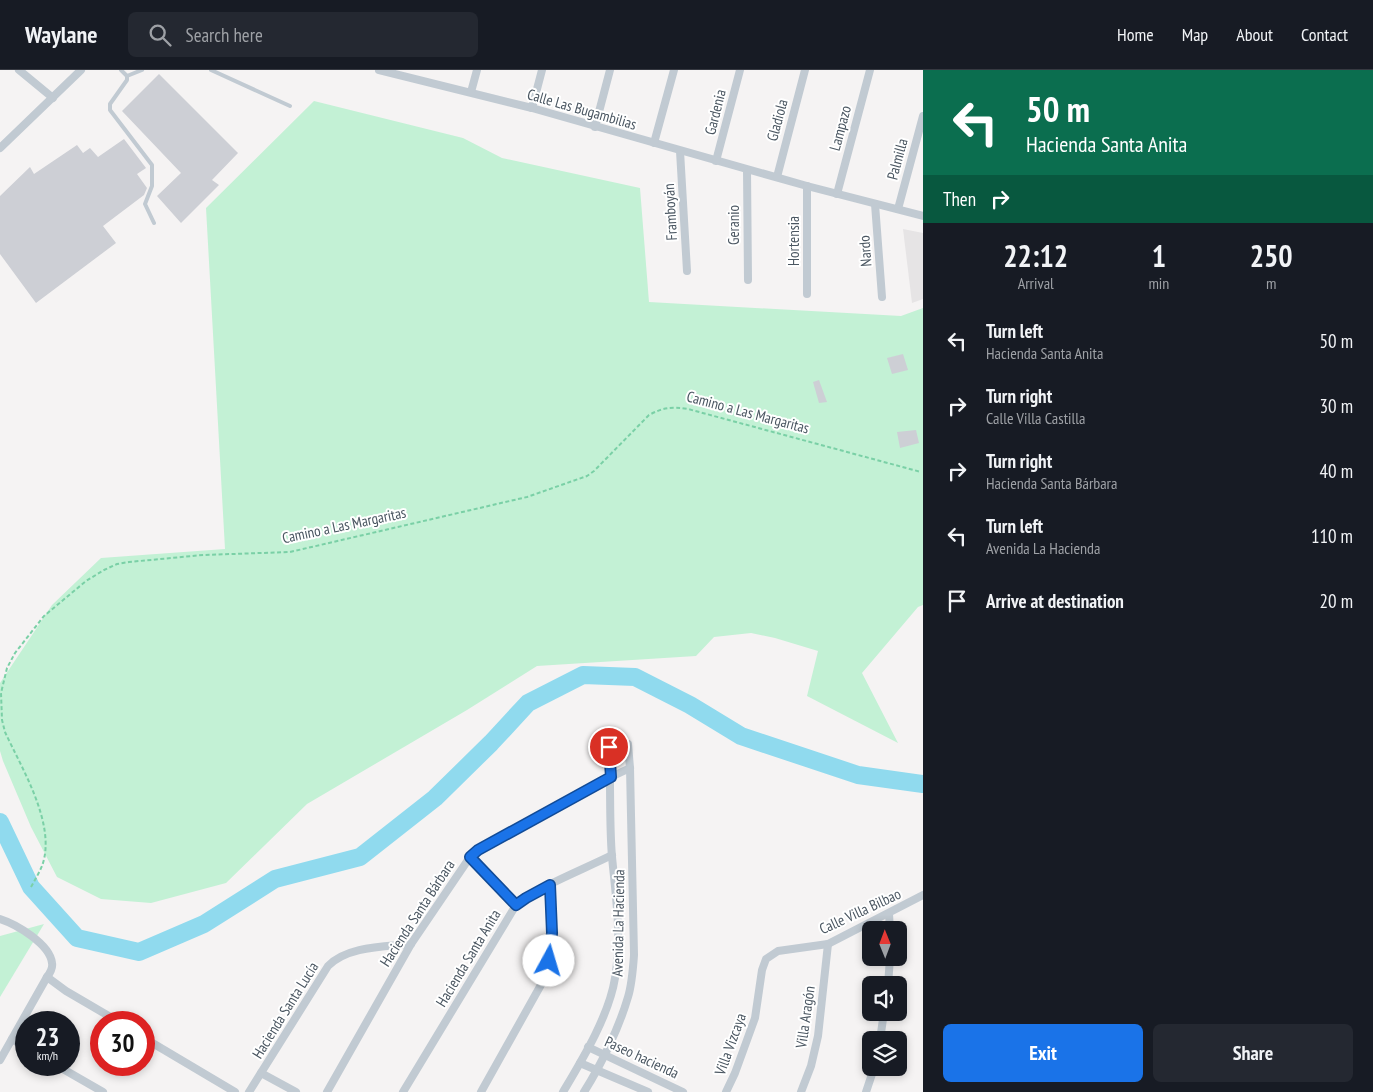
<!DOCTYPE html>
<meta charset="utf-8">
<style>
:root{--surface:#171b24;--page:#242831;--text:#f1f3f6;--muted:#9ea1a6;--line:#363941;--accent:#1a73e8}
body{margin:0;font-family:"PT Sans Narrow",sans-serif;background:var(--page);color:var(--text);height:100vh;display:flex;flex-direction:column;font-size:19px;white-space:nowrap}
*{box-sizing:border-box;margin:0}
p{font-size:16px;color:var(--muted)}
.icon{flex:none;width:28px;height:28px;fill:none;stroke:currentColor;stroke-width:2;stroke-linecap:round;stroke-linejoin:round}
.map{position:relative;flex:1;overflow:hidden}
.drawer{display:flex;flex-direction:column;background:var(--surface);width:450px}
.drawer>*{flex:none}
.guide{background:#0b6e4f;color:#fff;overflow:hidden}
.needle{width:32px;rotate:359deg}
.fabs{position:absolute;left:862px;top:851px;display:grid;gap:10px}
.fabs a{display:grid;place-items:center;width:45px;height:45px;border-radius:8px;background:var(--surface);box-shadow:0 2px 8px #0003;font-size:25px}
.speed{position:absolute;left:15px;top:941px;display:flex;gap:10px;font-size:25px;font-weight:700;text-align:center}
.speed>*{display:grid;place-content:center;width:65px;height:65px;border-radius:50%;background:var(--surface);box-shadow:0 2px 8px #0003;line-height:1}
.speed small{font-size:12px;font-weight:400}
.speed .limit{border:8px solid #d22;background:#fff;color:#111}
.pin{position:absolute;display:grid;place-items:center;width:42px;height:42px;color:#fff;margin:-21px;border:2px solid #fff;border-radius:50%;box-shadow:0 1px 5px #0007}
.me{position:absolute;width:55px;margin:-28px;rotate:6deg;stroke-linejoin:round;filter:drop-shadow(0 0 4px #0008)}
.turn{display:flex;align-items:center;gap:18px;height:105px;padding:0 20px;font-size:22px}
.turn .icon{width:65px;height:65px;stroke-width:2.5}
.turn b{display:block;font-size:35px;line-height:42px}
.then{display:flex;align-items:center;height:48px;padding:0 20px;background:#0003;gap:10px;font-size:19px}
.eta{display:flex;justify-content:space-evenly;align-items:center;height:85px;text-align:center}
.eta b{font-size:30px;font-weight:700;line-height:35px}
.button{display:flex;gap:10px;margin-top:auto;padding:10px 20px}
.button a{flex:1;height:58px;border-radius:8px;background:var(--accent);color:#fff;font-size:20px;font-weight:700;line-height:58px;text-align:center}
.button a+a{background:var(--page);color:var(--text)}
ul{padding:0;list-style:none}
li{display:flex;align-items:center;gap:15px;height:65px;padding:0 20px}
li div{flex:1}
li b{display:block;font-size:19px}
li em{font-style:normal}
header{display:flex;align-items:center;gap:30px;box-sizing:border-box;height:70px;padding:0 25px;background:var(--surface);border-bottom:1px solid var(--line)}
header strong{font-size:24px}
nav{display:flex;gap:28px;margin-inline-start:auto;font-size:18px}
.search{width:350px;height:45px;background:var(--page);display:flex;align-items:center;gap:12px;box-sizing:border-box;padding:0 18px;border-radius:8px;color:var(--muted);font-size:19px}
main{display:flex;flex:1;min-height:0}
.map>svg:first-child{display:block}
.education{fill:#e6e4e5}
.green{fill:#c3f1d5}
.lines{fill:none;stroke-linecap:round;stroke-linejoin:round}
.river{stroke:#90daee;stroke-width:18}
.building{fill:#cdcfd5}
.path{stroke:#7ad0a6;stroke-width:2;stroke-dasharray:4 2.5;stroke-linecap:butt}
.lane{stroke:#c1cad2;stroke-width:4}
.street{stroke:#c1cad2;stroke-width:8}
.route-casing{stroke:#114b97;stroke-width:12}
.route{stroke:#1a73e8;stroke-width:9}
.labels{text-anchor:middle;dominant-baseline:central;stroke-width:4;stroke-linejoin:round;paint-order:stroke}
.street-label{font-size:15px;fill:#4a5661;stroke:#fff}
</style>
<header>
<strong>Waylane</strong>
<div class="search"><svg class="icon" aria-label="search" viewBox="0 0 24 24"><circle cx="10" cy="10" r="6"/><path d="M15 15l6 6"/></svg>Search here</div>
<nav><a>Home</a><a>Map</a><a>About</a><a>Contact</a></nav>
</header>
<main>
<div class="map">
<svg width="923" height="1022" viewBox="0 0 923 1022">
<rect width="100%" height="100%" fill="#f5f3f3"/>
<path class="education" d="M903,159l20,4v66l-11,4z"/>
<g class="green">
<path d="M314,31l149,37 39,20 138,30 9,114 252,14 22,-8v297l-5,2 -56,66 36,70 -91,-47 11,-45 -43,-13 -24,-5 -37,4 -18,19 -159,10 -70,44 -160,94 -81,79 -75,20 -50,-4 -44,-22 -26,-50 -28,-66 -3,-10v-68l52,-78 49,-47 124,-9 -19,-341z"/>
<path d="M44,854l-44,73v-61z"/>
</g>
<g class="lines">
<path class="river" d="M0,752l31,65 46,51 62,14 65,-28 71,-45 85,-22 75,-59 56,-55 37,-40 55,-28 52,2 55,28 51,31 117,39 65,9"/>
</g>
<g class="building">
<path d="M159,4l79,79 -26,27 7,5 -38,38 -24,-27 24,-23 -59,-62z"/>
<path d="M124,69l22,29 -9,6 10,14 -3,7 -41,31 13,17 -80,60 -36,-49v-58l30,-29 4,7 43,-29 6,8 7,-5 8,9z"/>
<path d="M903,284l5,16 -16,4 -5,-16z"/>
<path d="M819,310l8,22 -8,1 -6,-21z"/>
<path d="M916,360l3,13 -19,5 -3,-16z"/>
</g>
<g class="lines">
<path class="path" d="M31,817c4,-7 8,-14 11,-21 15,-41 -20,-97 -37,-134l-3,-12 -1,-27 6,-25 8,-15 29,-37 42,-35 18,-11 13,-6 12,-2 74,-7 87,-3 237,-55 60,-21 7,-5 55,-56c13,-7 23,-9 39,-6l233,63"/>
<g class="lane">
<path d="M121,0l6,6v4l-17,24v6l42,55v21l-7,18 9,19"/>
<path d="M211,0l79,36"/>
<path d="M127,6l15,-6"/>
</g>
<g class="street">
<path d="M19,0l34,28"/>
<path d="M379,0l153,38 275,78 116,30"/>
<path d="M471,22l6,-22"/>
<path d="M532,38l10,-38"/>
<path d="M595,57l15,-57"/>
<path d="M654,73l20,-73"/>
<path d="M0,78l81,-78"/>
<path d="M680,81l7,120"/>
<path d="M716,91l24,-91"/>
<path d="M747,100l1,110"/>
<path d="M777,107l28,-107"/>
<path d="M807,116v108"/>
<path d="M837,124l33,-124"/>
<path d="M875,134l7,93"/>
<path d="M898,139l25,-93"/>
<path d="M470,787l46,48"/>
<path d="M889,844l1,16"/>
<path d="M0,849c16,5 50,25 52,44 1,5 -2,10 -5,14"/>
<path d="M888,915l2,-27"/>
<path d="M144,968l91,54"/>
<path d="M12,969l14,9"/>
<path d="M880,970l4,-28"/>
<path d="M588,977l95,45"/>
<path d="M0,990l47,-83 19,14 53,31"/>
<path d="M580,993l68,29"/>
<path d="M56,995l47,27"/>
<path d="M261,1003l35,19"/>
<path d="M249,1022l79,-126c20,-20 56,-19 83,-22"/>
<path d="M327,1022l84,-148 59,-87 7,-7 134,-73 19,-9"/>
<path d="M403,1022l113,-187c28,-21 64,-34 96,-50"/>
<path d="M481,1022l61,-109 7,-22 3,-28 -2,-48"/>
<path d="M563,1022c19,-32 46,-76 52,-114 7,-41 1,-80 -3,-121 -3,-36 -1,-74 -3,-110"/>
<path d="M584,1022c17,-27 35,-64 44,-95 4,-13 5,-28 6,-42l-4,-187 -2,-24"/>
<path d="M726,1022l9,-19 20,-55 7,-48 4,-11 12,-8 50,-7 95,-49"/>
<path d="M801,1022l10,-26 7,-30 10,-92"/>
<path d="M866,1022l8,-24"/>
</g>
</g>
<g class="lines">
<defs>
<path id="route" d="M549,891l3,-28 -2,-48 -24,13 -10,7 -46,-48 8,-7 133,-73 -2,-30"/>
</defs>
<use href="#route" class="route-casing"/>
<use href="#route" class="route"/>
</g>
<g class="labels">
<g class="street-label">
<text transform="translate(582 39) rotate(16)">Calle Las Bugambilias</text>
<text transform="translate(715 42) rotate(-76)">Gardenia</text>
<text transform="translate(777 50) rotate(-75)">Gladiola</text>
<text transform="translate(840 58) rotate(-75)">Lampazo</text>
<text transform="translate(897 89) rotate(-75)">Palmilla</text>
<text transform="translate(670 142) rotate(-93)">Framboyán</text>
<text transform="translate(733 155) rotate(-90)">Geranio</text>
<text transform="translate(793 171) rotate(-90)">Hortensia</text>
<text transform="translate(865 181) rotate(-94)">Nardo</text>
<text transform="translate(748 342) rotate(15)">Camino a Las Margaritas</text>
<text transform="translate(344 455) rotate(-12)">Camino a Las Margaritas</text>
<text transform="translate(860 841) rotate(-25)">Calle Villa Bilbao</text>
<text transform="translate(417 843) rotate(-57)">Hacienda Santa Bárbara</text>
<text transform="translate(618 853) rotate(-89)">Avenida La Hacienda</text>
<text transform="translate(468 888) rotate(-59)">Hacienda Santa Anita</text>
<text transform="translate(285 940) rotate(-58)">Hacienda Santa Lucía</text>
<text transform="translate(805 947) rotate(-82)">Villa Aragón</text>
<text transform="translate(730 974) rotate(-70)">Villa Vizcaya</text>
<text transform="translate(642 987) rotate(25)">Paseo hacienda</text>
</g>
</g>
</svg>
<div class="fabs">
<a><svg class="needle" viewBox="-14 -14 28 28"><path d="M0-13l5 13h-10z" fill="#e53935"/><path d="M0 13l5-13h-10z" fill="#9ea1a6"/></svg></a>
<a><svg class="icon" aria-label="sound" viewBox="0 0 24 24"><path d="M4 9h4l5-4v14l-5-4H4zM17 9q2 3 0 6"/></svg></a>
<a><svg class="icon" aria-label="layers" viewBox="0 0 24 24"><path d="M12 4l9 5-9 5-9-5zM3 14l9 5 9-5"/></svg></a>
</div>
<div class="speed"><div>23<small>km/h</small></div><div class="limit">30</div></div>
<div class="pin" style="left:609px;top:677px;background:#d93025"><svg class="icon" aria-label="arrive" viewBox="0 0 24 24"><path d="M6 21V4h12l-3 4 3 4H6"/></svg></div>
<svg class="me" style="left:549px;top:891px" viewBox="-20 -20 40 40"><circle r="19" fill="#fff"/><path d="M0-13L10 11 0 6-10 11z" fill="#1a73e8"/></svg>
</div>
<section class="drawer">
<div class="guide">
<div class="turn"><svg class="icon" aria-label="left" viewBox="0 0 24 24"><path d="M17 20v-9H6M10 6l-5 5 5 5"/></svg><div><b>50 m</b>Hacienda Santa Anita</div></div>
<div class="then">Then<svg class="icon" aria-label="right" viewBox="0 0 24 24"><path d="M7 20v-9h11M14 6l5 5-5 5"/></svg></div>
</div>
<div class="eta">
<div><b>22:12</b><p>Arrival</p></div>
<div><b>1</b><p>min</p></div>
<div><b>250</b><p>m</p></div>
</div>
<ul>
<li><svg class="icon" aria-label="left" viewBox="0 0 24 24"><path d="M17 20v-9H6M10 6l-5 5 5 5"/></svg><div><b>Turn left</b><p>Hacienda Santa Anita</p></div><em>50 m</em></li>
<li><svg class="icon" aria-label="right" viewBox="0 0 24 24"><path d="M7 20v-9h11M14 6l5 5-5 5"/></svg><div><b>Turn right</b><p>Calle Villa Castilla</p></div><em>30 m</em></li>
<li><svg class="icon" aria-label="right" viewBox="0 0 24 24"><path d="M7 20v-9h11M14 6l5 5-5 5"/></svg><div><b>Turn right</b><p>Hacienda Santa Bárbara</p></div><em>40 m</em></li>
<li><svg class="icon" aria-label="left" viewBox="0 0 24 24"><path d="M17 20v-9H6M10 6l-5 5 5 5"/></svg><div><b>Turn left</b><p>Avenida La Hacienda</p></div><em>110 m</em></li>
<li><svg class="icon" aria-label="arrive" viewBox="0 0 24 24"><path d="M6 21V4h12l-3 4 3 4H6"/></svg><div><b>Arrive at destination</b></div><em>20 m</em></li>
</ul>
<div class="button"><a>Exit</a><a>Share</a></div>
</section>
</main>
